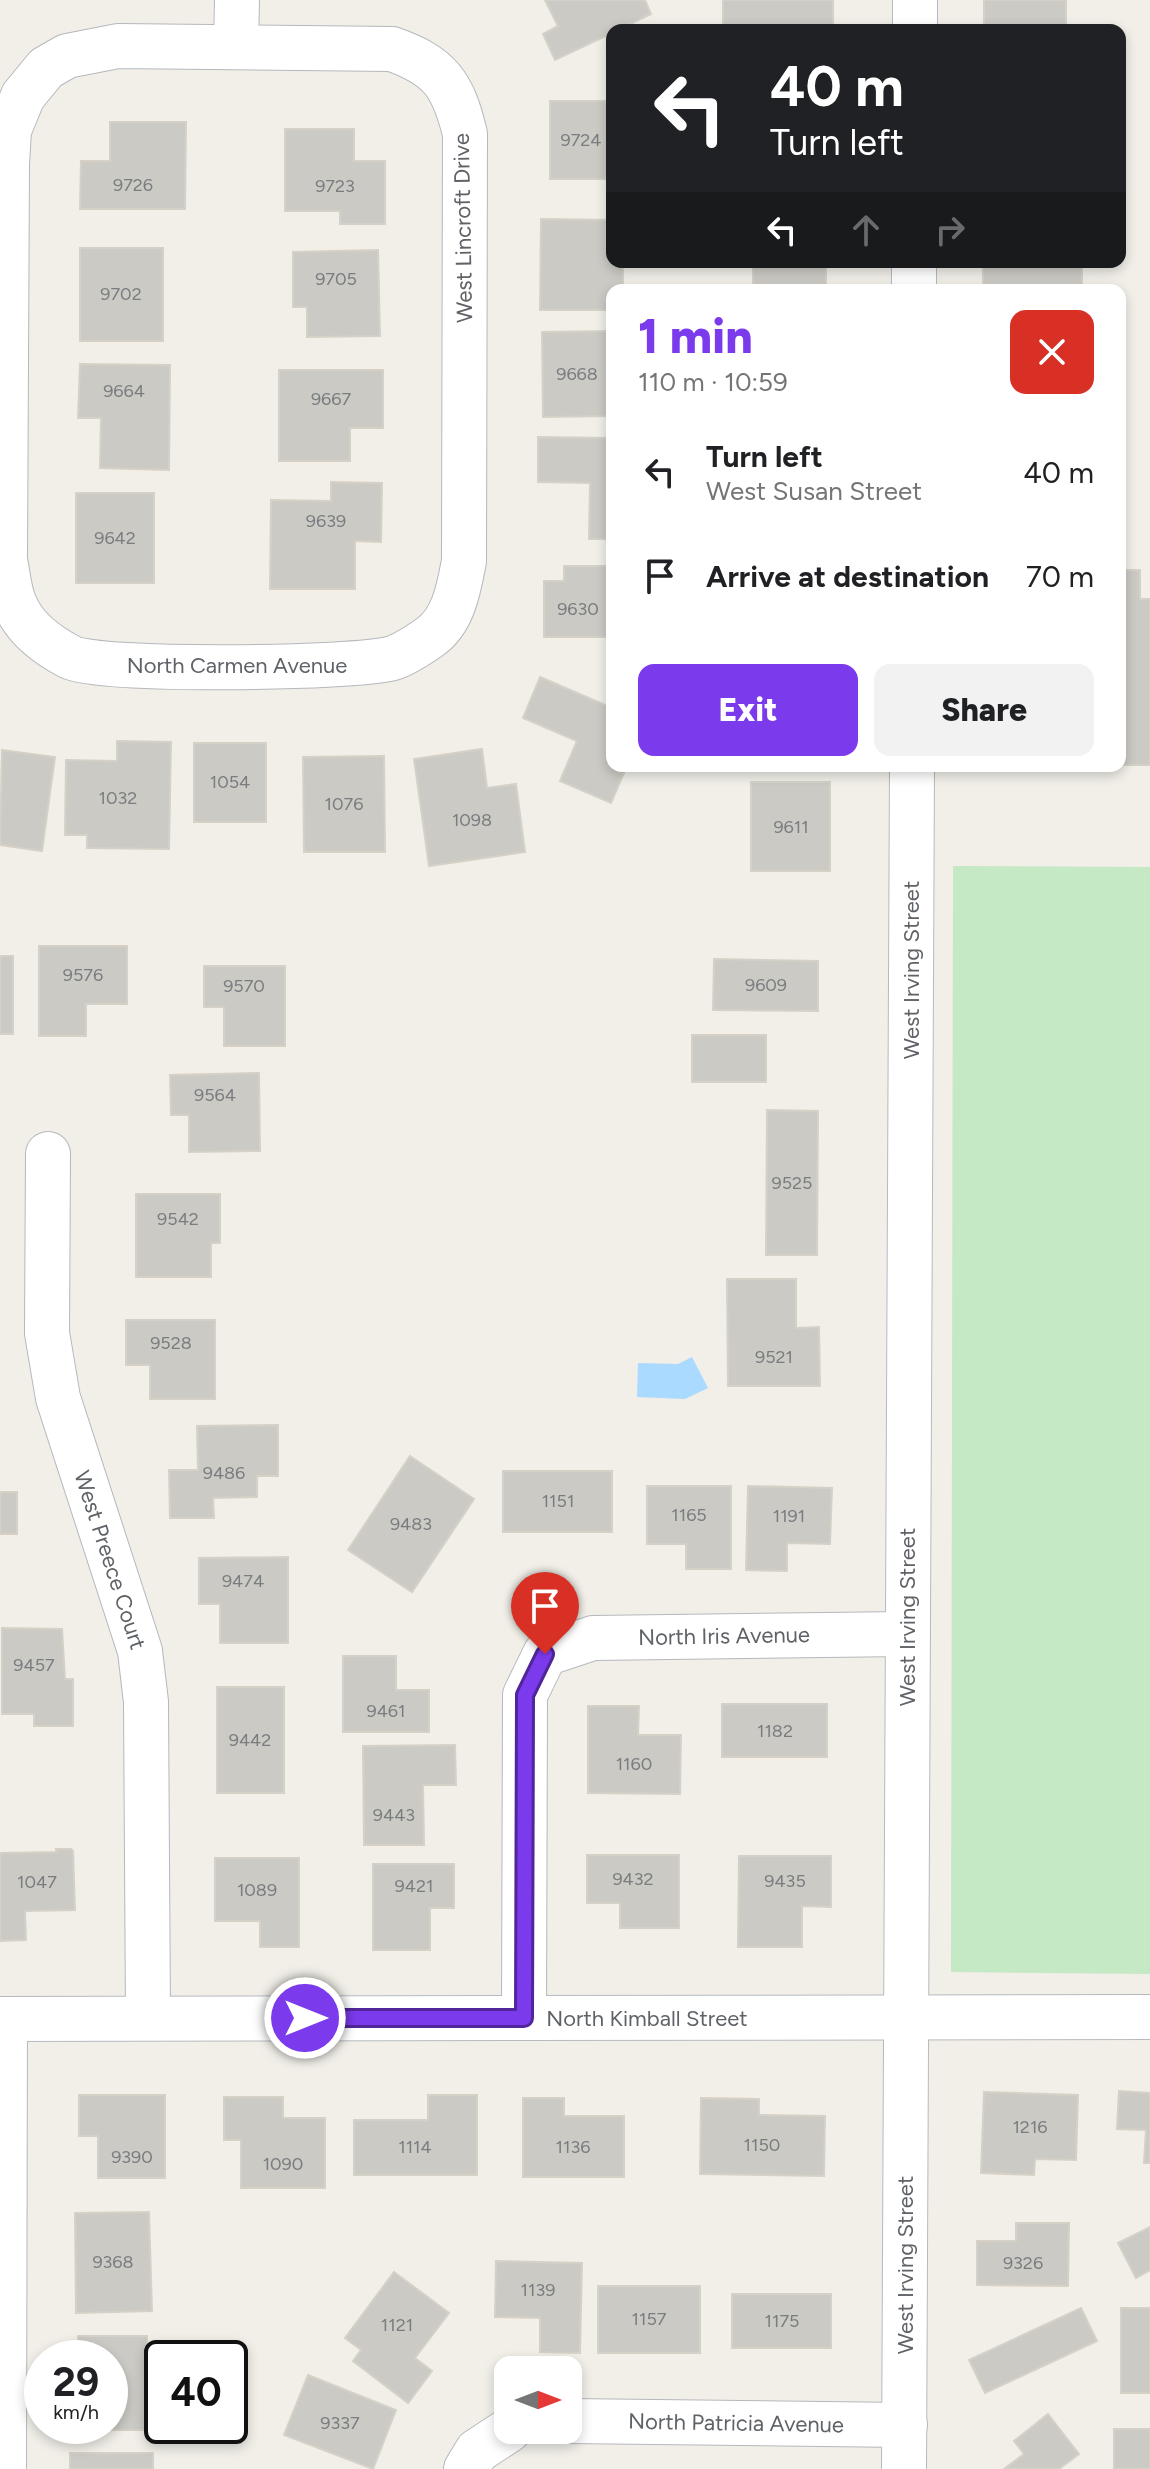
<!DOCTYPE html>
<meta charset="utf-8">
<style>
:root{--surface:#fff;--page:#f2f2f2;--text:#202124;--muted:#757577;--accent:#7c3aed}
body{margin:0;font-family:Figtree,sans-serif;background:var(--page);color:var(--text);height:100vh;display:flex;flex-direction:column;font-size:30px;white-space:nowrap}
*{box-sizing:border-box;margin:0}
p{font-size:26px;color:var(--muted)}
.icon{flex:none;width:44px;height:44px;fill:none;stroke:currentColor;stroke-width:2;stroke-linecap:round;stroke-linejoin:round}
.map{position:relative;flex:1;overflow:hidden}
.sheet{position:absolute;left:606px;top:284px;width:520px;height:488px;display:flex;flex-direction:column;background:var(--surface);border-radius:16px;box-shadow:0 4px 12px #0003}
.sheet>*{flex:none}
.banner{position:absolute;left:606px;top:24px;width:520px;height:244px;border-radius:16px;box-shadow:0 4px 12px #0003;background:#202124;color:#fff;overflow:hidden}
.needle{width:52px;rotate:90deg}
.fabs{position:absolute;left:494px;top:2356px;display:grid;gap:16px}
.fabs a{display:grid;place-items:center;width:88px;height:88px;border-radius:16px;background:var(--surface);box-shadow:0 4px 12px #0003;font-size:40px}
.speed{position:absolute;left:24px;top:2340px;display:flex;gap:16px;font-size:40px;font-weight:700;text-align:center}
.speed>*{display:grid;place-content:center;width:104px;height:104px;border-radius:50%;background:var(--surface);box-shadow:0 4px 12px #0003;line-height:1}
.speed small{font-size:20px;font-weight:400}
.speed .limit{border:4px solid #111;border-radius:12px;background:#fff;color:#111}
.pin{position:absolute;display:grid;place-items:center;width:68px;height:68px;color:#fff;margin:-82px -34px;border-radius:50% 50% 50% 0;rotate:-45deg;box-shadow:0 0 8px #0007}
.pin .icon{rotate:45deg}
.me{position:absolute;width:88px;margin:-44px;rotate:90deg;stroke-linejoin:round;filter:drop-shadow(0 0 6px #0008)}
.turn{display:flex;align-items:center;gap:28px;height:168px;padding:0 32px;font-size:36px}
.turn .icon{width:104px;height:104px;stroke-width:2.5}
.turn b{display:block;font-size:56px;line-height:68px}
.lanes{display:flex;align-items:center;height:76px;padding:0 32px;background:#0003;justify-content:center;gap:40px;direction:ltr}
.lanes .off{opacity:.35}
.round{display:grid;place-items:center;flex:none;width:84px;height:84px;border-radius:16px;background:var(--page)}
.summary{display:flex;align-items:center;justify-content:space-between;height:136px;padding:0 32px}
h1{font-size:48px;font-weight:800;line-height:60px;color:var(--accent)}
.primary-button{display:flex;gap:16px;margin-top:auto;padding:16px 32px}
.primary-button a{flex:1;height:92px;border-radius:16px;background:var(--accent);color:#fff;font-size:32px;font-weight:800;line-height:92px;text-align:center}
.primary-button a+a{background:var(--page);color:var(--text)}
ul{padding:0;list-style:none}
li{display:flex;align-items:center;gap:24px;height:104px;padding:0 32px}
li div{flex:1}
li b{display:block;font-size:30px}
li em{font-style:normal}
.map>svg:first-child{display:block}
.green{fill:#c5e8c5}
.water{fill:#aadaff}
.building{fill:#cccac5;stroke:#d6d1c6;stroke-width:2}
.lines{fill:none;stroke-linecap:round;stroke-linejoin:round}
.street-casing{stroke:#b5b8bc;stroke-width:46}
.secondary-casing{stroke:#b6babf;stroke-width:46}
.street{stroke:#fff;stroke-width:44}
.secondary{stroke:#fff;stroke-width:44}
.route-casing{stroke:#51269a;stroke-width:20}
.route{stroke:#7c3aed;stroke-width:14}
.labels{text-anchor:middle;dominant-baseline:central;stroke-width:8;stroke-linejoin:round;paint-order:stroke}
.number-label{font-size:18px;fill:#7a7d7f}
.street-label{font-size:22px;fill:#5f6368;stroke:#fff}
</style>
<div class="map">
<svg width="1150" height="2469" viewBox="0 0 1150 2469">
<rect width="100%" height="100%" fill="#f1efe8"/>
<path class="green" d="M953,866l197,1v1107l-199,-2z"/>
<path class="water" d="M692,1357l16,31 -23,11 -48,-2 1,-34 40,1z"/>
<g class="building">
<path d="M545,0h100l6,14 -33,16h-6v3l-57,27 -12,-26 15,-8z"/>
<rect x="723" y="0" width="110" height="30"/>
<rect x="984" y="0" width="82" height="25"/>
<rect x="550" y="101" width="62" height="78"/>
<path d="M110,122h76l-1,87h-105l1,-48h29z"/>
<path d="M285,129h69v32h31v63h-45v-13h-55z"/>
<path d="M541,219l71,1v42h11v28h-11v20h-72z"/>
<rect x="80" y="248" width="83" height="93"/>
<path d="M378,250l2,86 -73,1v-30h-14v-55z"/>
<path d="M736,262h90v28h-73v-27z"/>
<rect x="983" y="262" width="99" height="28"/>
<path d="M612,331v85l-69,1 -1,-85z"/>
<path d="M80,364l90,1 -1,105 -69,-2 1,-50h-23z"/>
<path d="M279,370h104v58h-33v33h-71z"/>
<path d="M538,437l74,1v101h-23l1,-56 -52,-1z"/>
<path d="M331,482l51,1 -1,59 -26,-1v48h-85l1,-89 60,1z"/>
<rect x="76" y="493" width="78" height="90"/>
<path d="M564,566h48v71h-68v-56h20z"/>
<path d="M1120,570h20v29h10v166h-30z"/>
<path d="M540,677l72,31v58h15l-16,37 -51,-22 17,-40 -54,-23z"/>
<path d="M117,741l54,1 -2,107 -82,-1v-13h-22l1,-75 51,1z"/>
<rect x="194" y="743" width="72" height="79"/>
<path d="M482,749l5,39 29,-4 9,68 -96,14 -15,-107z"/>
<path d="M2,750l53,7 -13,94 -42,-6z"/>
<path d="M384,756l1,96h-81l-1,-95z"/>
<rect x="751" y="782" width="79" height="89"/>
<path d="M39,946h88v58h-41v32h-47z"/>
<rect x="0" y="956" width="13" height="78"/>
<path d="M714,959l104,2v50l-105,-1z"/>
<path d="M204,966h81v80h-61v-39h-20z"/>
<rect x="692" y="1035" width="74" height="47"/>
<path d="M259,1073l1,78 -71,1v-37h-18l-1,-40z"/>
<path d="M767,1110l51,1 -1,144h-51z"/>
<path d="M136,1194h84v49h-9v34h-75z"/>
<path d="M727,1279h69v49l23,-1 1,59h-92z"/>
<path d="M126,1320h89v79h-65v-34h-24z"/>
<path d="M278,1425v51h-21v21l-44,1 1,20h-44l-1,-48h29l-1,-44z"/>
<path d="M410,1456l64,43 -62,93 -64,-42z"/>
<rect x="503" y="1471" width="109" height="61"/>
<path d="M647,1486h84v83h-45v-25h-39z"/>
<path d="M748,1486l84,2 -2,56 -43,-1v28l-41,-1z"/>
<rect x="0" y="1492" width="17" height="42"/>
<path d="M288,1557v86h-68v-39h-21v-46z"/>
<path d="M2,1628l60,1 3,50h8v47h-39v-12h-32z"/>
<path d="M343,1656h53v34h33v42h-86z"/>
<rect x="217" y="1687" width="67" height="106"/>
<rect x="722" y="1704" width="105" height="53"/>
<path d="M588,1706h51l-1,29h43l-1,59 -92,-1z"/>
<path d="M455,1745l1,40h-33l1,60h-60l-1,-99z"/>
<path d="M56,1849h15l2,2 2,59 -50,1 1,29 -26,1v-88l56,-1z"/>
<path d="M587,1855h92v73h-59v-25h-33z"/>
<path d="M739,1856h92v51l-29,-1v41h-64z"/>
<path d="M215,1858h84v89h-39v-26h-45z"/>
<path d="M373,1864h81v44h-24v42h-57z"/>
<path d="M1119,2091l31,2v70h-6l2,-33 -29,-1z"/>
<path d="M984,2092l94,3 -2,65 -41,-1 -1,16 -53,-2z"/>
<path d="M79,2095h86v83h-67v-42h-19z"/>
<path d="M428,2095h49v80h-123v-55h74z"/>
<path d="M224,2097h59v21h42v70h-84v-48h-17z"/>
<path d="M523,2098h41v18h60v61h-101z"/>
<path d="M701,2098l58,1v16l66,1 -1,60 -124,-2z"/>
<path d="M149,2212l3,99 -76,2 -1,-100z"/>
<path d="M1016,2223h53l-1,63 -91,-1v-44h39z"/>
<path d="M1150,2227v43l-14,8 -18,-35z"/>
<path d="M496,2261l86,2 -2,90 -40,-1v-34l-45,-1z"/>
<path d="M394,2272l55,41 -34,45 17,13 -24,32 -55,-42 8,-11 -16,-12z"/>
<rect x="598" y="2286" width="102" height="67"/>
<rect x="732" y="2294" width="99" height="54"/>
<path d="M1081,2308l16,33 -112,52 -16,-33z"/>
<rect x="1121" y="2308" width="29" height="85"/>
<path d="M78,2336h69v55h15v35h10v4h-94v-4h32v-68h-32z"/>
<path d="M308,2375l88,35 -23,59 -89,-34z"/>
<path d="M1048,2414l31,40 -20,15h-55l20,-15 -10,-13z"/>
<rect x="1114" y="2429" width="36" height="40"/>
<rect x="70" y="2453" width="83" height="16"/>
</g>
<g class="lines">
<defs>
<g id="street">
<path d="M118,46l274,3c48,17 61,35 73,85l-1,427c-5,26 -10,59 -34,76 -10,7 -25,17 -37,21 -36,11 -295,14 -323,-1 -23,-12 -47,-30 -56,-55 -5,-12 -6,-28 -9,-42l2,-396 2,-34 14,-34 23,-28 21,-12z"/>
<path d="M236,46l1,-46"/>
<path d="M48,1154l-1,179 11,65 82,253 6,51 2,316"/>
<path d="M524,2018l1,-323 20,-41 48,-16 313,-4"/>
<path d="M568,2421l337,4"/>
<path d="M4,2469l1,-450"/>
<path d="M466,2469l11,-18 32,-21"/>
</g>
<g id="secondary">
<path d="M915,30v-30"/>
<path d="M914,290v-28"/>
<path d="M0,2019l1150,-2"/>
<path d="M904,2469l8,-1703"/>
</g>
</defs>
<use href="#street" class="street-casing"/>
<use href="#secondary" class="secondary-casing"/>
<use href="#street" class="street"/>
<use href="#secondary" class="secondary"/>
</g>
<g class="lines">
<defs>
<path id="route" d="M305,2018h219l1,-323 20,-41"/>
</defs>
<use href="#route" class="route-casing"/>
<use href="#route" class="route"/>
</g>
<g class="labels">
<g class="number-label">
<text x="581" y="140">9724</text>
<text x="133" y="185">9726</text>
<text x="335" y="186">9723</text>
<text x="336" y="279">9705</text>
<text x="121" y="294">9702</text>
<text x="577" y="374">9668</text>
<text x="124" y="391">9664</text>
<text x="331" y="399">9667</text>
<text x="326" y="521">9639</text>
<text x="115" y="538">9642</text>
<text x="578" y="609">9630</text>
<text x="230" y="782">1054</text>
<text x="118" y="798">1032</text>
<text x="344" y="804">1076</text>
<text x="472" y="820">1098</text>
<text x="791" y="827">9611</text>
<text x="83" y="975">9576</text>
<text x="766" y="985">9609</text>
<text x="244" y="986">9570</text>
<text x="215" y="1095">9564</text>
<text x="792" y="1183">9525</text>
<text x="178" y="1219">9542</text>
<text x="171" y="1343">9528</text>
<text x="774" y="1357">9521</text>
<text x="224" y="1473">9486</text>
<text x="558" y="1501">1151</text>
<text x="689" y="1515">1165</text>
<text x="789" y="1516">1191</text>
<text x="411" y="1524">9483</text>
<text x="243" y="1581">9474</text>
<text x="34" y="1665">9457</text>
<text x="386" y="1711">9461</text>
<text x="775" y="1731">1182</text>
<text x="250" y="1740">9442</text>
<text x="634" y="1764">1160</text>
<text x="394" y="1815">9443</text>
<text x="633" y="1879">9432</text>
<text x="785" y="1881">9435</text>
<text x="37" y="1882">1047</text>
<text x="414" y="1886">9421</text>
<text x="257" y="1890">1089</text>
<text x="1030" y="2127">1216</text>
<text x="762" y="2145">1150</text>
<text x="415" y="2147">1114</text>
<text x="573" y="2147">1136</text>
<text x="132" y="2157">9390</text>
<text x="283" y="2164">1090</text>
<text x="113" y="2262">9368</text>
<text x="1023" y="2263">9326</text>
<text x="538" y="2290">1139</text>
<text x="649" y="2319">1157</text>
<text x="782" y="2321">1175</text>
<text x="397" y="2325">1121</text>
<text x="340" y="2423">9337</text>
</g>
<g class="street-label">
<text transform="translate(463 228) rotate(-91)">West Lincroft Drive</text>
<text x="237" y="665">North Carmen Avenue</text>
<text transform="translate(911 970) rotate(-90)">West Irving Street</text>
<text transform="translate(110 1560) rotate(72)">West Preece Court</text>
<text transform="translate(907 1617) rotate(-90)">West Irving Street</text>
<text transform="translate(724 1636) rotate(-1)">North Iris Avenue</text>
<text x="647" y="2018">North Kimball Street</text>
<text transform="translate(905 2265) rotate(-90)">West Irving Street</text>
<text transform="translate(736 2423) rotate(1)">North Patricia Avenue</text>
</g>
</g>
</svg>
<div class="fabs">
<a><svg class="needle" viewBox="-14 -14 28 28"><path d="M0-13l5 13h-10z" fill="#e53935"/><path d="M0 13l5-13h-10z" fill="#757577"/></svg></a>
</div>
<div class="speed"><div>29<small>km/h</small></div><div class="limit">40</div></div>
<div class="pin" style="left:545px;top:1654px;background:#d93025"><svg class="icon" aria-label="arrive" viewBox="0 0 24 24"><path d="M6 21V4h12l-3 4 3 4H6"/></svg></div>
<svg class="me" style="left:305px;top:2018px" viewBox="-20 -20 40 40"><circle r="17" fill="#7c3aed" stroke="#fff" stroke-width="3"/><path d="M0-11L8 9 0 5-8 9z" fill="#fff"/></svg>
<div class="banner">
<div class="turn"><svg class="icon" aria-label="left" viewBox="0 0 24 24"><path d="M17 20v-9H6M10 6l-5 5 5 5"/></svg><div><b>40 m</b>Turn left</div></div>
<div class="lanes"><svg class="icon" aria-label="left" viewBox="0 0 24 24"><path d="M17 20v-9H6M10 6l-5 5 5 5"/></svg><svg class="icon off" aria-label="ahead" viewBox="0 0 24 24"><path d="M12 20V5M6 11l6-6 6 6"/></svg><svg class="icon off" aria-label="right" viewBox="0 0 24 24"><path d="M7 20v-9h11M14 6l5 5-5 5"/></svg></div>
</div>
<section class="sheet">
<div class="summary"><div><h1>1 min</h1><p>110 m · 10:59</p></div><a class="round" style="background:#d93025;color:#fff"><svg class="icon" aria-label="close" viewBox="0 0 24 24"><path d="M6 6l12 12M18 6L6 18"/></svg></a></div>
<ul>
<li><svg class="icon" aria-label="left" viewBox="0 0 24 24"><path d="M17 20v-9H6M10 6l-5 5 5 5"/></svg><div><b>Turn left</b><p>West Susan Street</p></div><em>40 m</em></li>
<li><svg class="icon" aria-label="arrive" viewBox="0 0 24 24"><path d="M6 21V4h12l-3 4 3 4H6"/></svg><div><b>Arrive at destination</b></div><em>70 m</em></li>
</ul>
<div class="primary-button"><a>Exit</a><a>Share</a></div>
</section>
</div>
